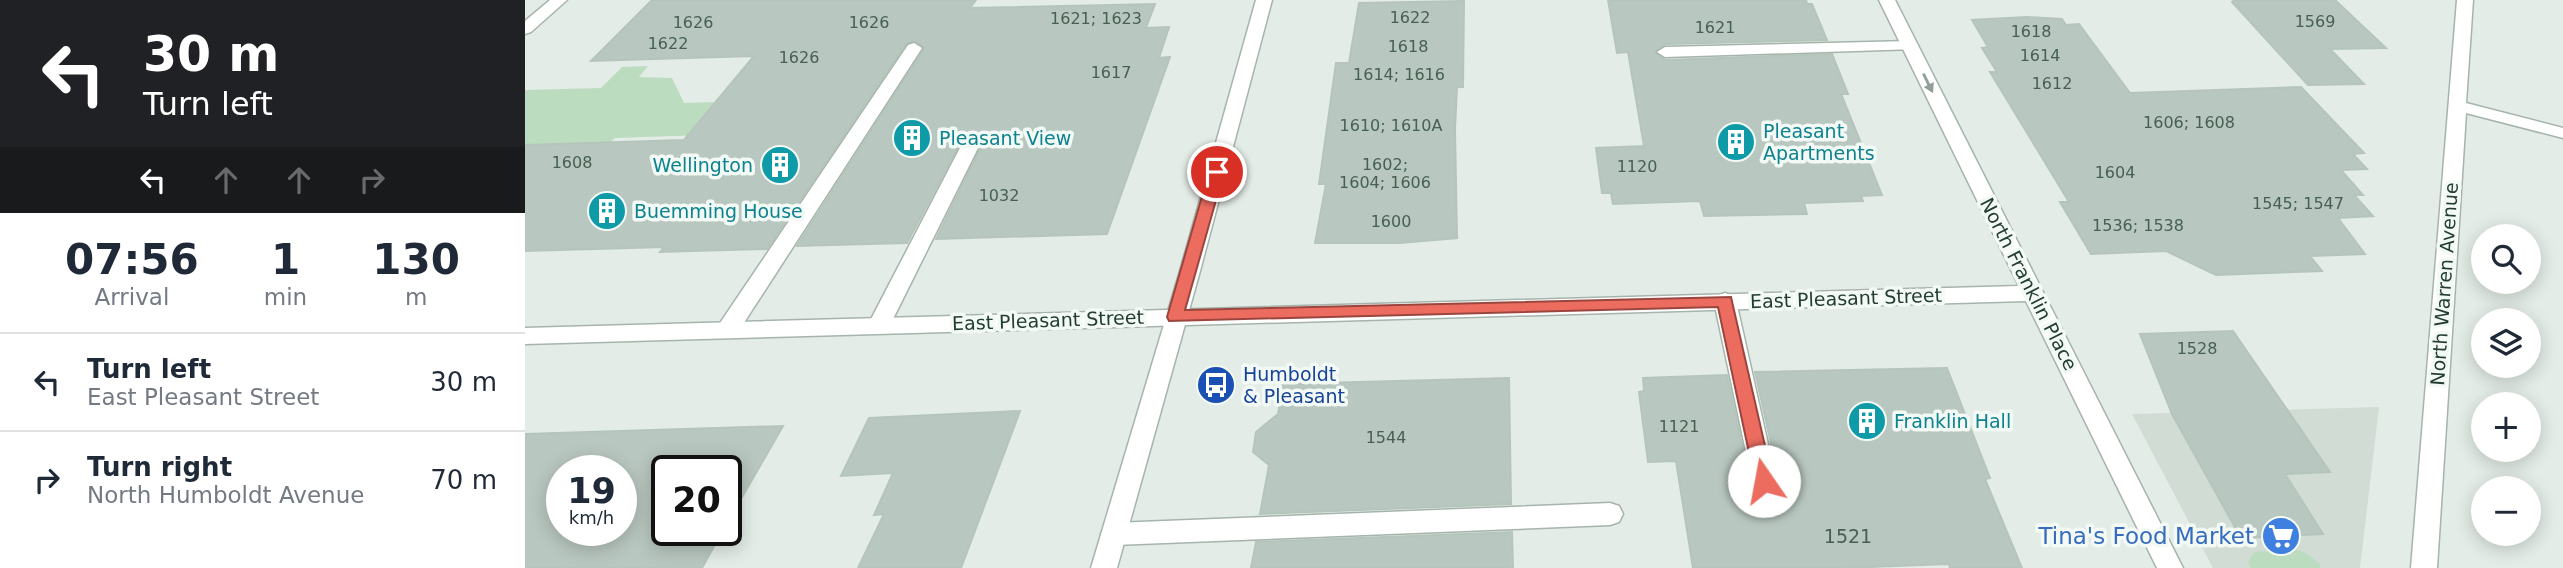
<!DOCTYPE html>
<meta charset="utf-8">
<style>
:root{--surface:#fff;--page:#f6f6f7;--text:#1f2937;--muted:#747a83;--line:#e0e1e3}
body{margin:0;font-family:"DejaVu Sans",sans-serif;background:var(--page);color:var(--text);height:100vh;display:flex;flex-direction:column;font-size:26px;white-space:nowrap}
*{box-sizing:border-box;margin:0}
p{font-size:23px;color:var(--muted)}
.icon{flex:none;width:38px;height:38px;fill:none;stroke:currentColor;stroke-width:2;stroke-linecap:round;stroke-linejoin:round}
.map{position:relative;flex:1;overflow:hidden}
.sheet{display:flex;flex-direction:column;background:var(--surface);width:525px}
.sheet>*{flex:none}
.banner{background:#202124;color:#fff;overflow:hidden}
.controls{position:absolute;left:1946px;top:224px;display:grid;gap:14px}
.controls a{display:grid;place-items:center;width:70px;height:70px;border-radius:50%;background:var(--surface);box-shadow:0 4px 18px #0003;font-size:35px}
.speed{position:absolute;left:21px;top:455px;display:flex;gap:14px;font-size:35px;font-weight:700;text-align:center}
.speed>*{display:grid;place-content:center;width:91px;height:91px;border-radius:50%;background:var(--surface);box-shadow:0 4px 18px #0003;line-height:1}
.speed small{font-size:18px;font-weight:400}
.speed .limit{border:4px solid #111;border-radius:10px;background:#fff;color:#111}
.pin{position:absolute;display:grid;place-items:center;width:60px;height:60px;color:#fff;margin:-30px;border:4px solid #fff;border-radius:50%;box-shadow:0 2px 7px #0007}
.me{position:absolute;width:77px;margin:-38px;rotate:348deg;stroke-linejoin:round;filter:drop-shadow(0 0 5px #0008)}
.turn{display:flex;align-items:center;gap:24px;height:147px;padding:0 28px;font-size:32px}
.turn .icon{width:91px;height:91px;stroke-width:2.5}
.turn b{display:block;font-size:49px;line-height:60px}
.lanes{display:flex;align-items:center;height:66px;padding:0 28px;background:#0003;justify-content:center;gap:35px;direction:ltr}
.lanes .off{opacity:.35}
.eta{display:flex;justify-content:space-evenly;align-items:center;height:119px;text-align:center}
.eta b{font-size:42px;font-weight:800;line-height:49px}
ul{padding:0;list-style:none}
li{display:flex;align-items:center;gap:21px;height:98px;padding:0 28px;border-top:2px solid var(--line)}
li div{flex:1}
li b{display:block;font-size:26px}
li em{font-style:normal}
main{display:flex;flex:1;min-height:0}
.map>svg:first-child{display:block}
.built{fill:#d1dcd5}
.green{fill:#bcdcc0}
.building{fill:#b8c7bf;stroke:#b5c5bc;stroke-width:2;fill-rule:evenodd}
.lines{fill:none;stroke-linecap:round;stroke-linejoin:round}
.service-casing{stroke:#a6b4ac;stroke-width:3}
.minor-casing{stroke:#a6b4ac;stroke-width:3}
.tertiary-casing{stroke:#a6b4ac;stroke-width:3}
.service{fill:#fff;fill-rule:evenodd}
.minor{fill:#fff;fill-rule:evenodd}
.tertiary{fill:#fff;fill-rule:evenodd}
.oneway{fill:#919e98}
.route{fill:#ed6c60;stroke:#9a463e;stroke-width:2}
.labels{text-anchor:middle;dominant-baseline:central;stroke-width:7;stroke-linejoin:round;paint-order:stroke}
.number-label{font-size:16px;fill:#486054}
.culture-label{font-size:19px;fill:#0d838f;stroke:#f3f9f5;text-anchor:start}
.street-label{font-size:19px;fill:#233d31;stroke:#f3f9f5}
.transit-label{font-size:19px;fill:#164399;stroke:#f3f9f5;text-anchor:start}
.near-number-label{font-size:19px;fill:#486054}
.near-shop-label{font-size:23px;fill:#366cbe;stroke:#f3f9f5;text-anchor:end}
</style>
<main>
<section class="sheet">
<div class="banner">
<div class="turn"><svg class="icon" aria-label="left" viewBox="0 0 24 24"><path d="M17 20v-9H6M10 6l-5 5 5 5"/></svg><div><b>30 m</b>Turn left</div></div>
<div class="lanes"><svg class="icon" aria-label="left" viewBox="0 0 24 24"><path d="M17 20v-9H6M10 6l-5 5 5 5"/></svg><svg class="icon off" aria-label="ahead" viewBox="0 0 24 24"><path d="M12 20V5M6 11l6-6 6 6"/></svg><svg class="icon off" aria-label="ahead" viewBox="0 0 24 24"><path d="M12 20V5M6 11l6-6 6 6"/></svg><svg class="icon off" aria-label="right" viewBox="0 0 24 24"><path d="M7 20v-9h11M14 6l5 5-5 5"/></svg></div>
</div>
<div class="eta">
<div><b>07:56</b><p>Arrival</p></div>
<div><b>1</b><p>min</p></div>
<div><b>130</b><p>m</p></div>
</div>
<ul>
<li><svg class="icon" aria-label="left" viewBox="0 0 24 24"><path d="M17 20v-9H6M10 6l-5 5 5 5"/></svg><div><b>Turn left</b><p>East Pleasant Street</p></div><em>30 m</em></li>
<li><svg class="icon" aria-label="right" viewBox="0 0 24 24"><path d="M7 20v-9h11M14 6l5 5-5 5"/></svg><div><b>Turn right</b><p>North Humboldt Avenue</p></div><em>70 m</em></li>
</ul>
</section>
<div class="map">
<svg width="2038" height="568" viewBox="0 0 2038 568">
<rect width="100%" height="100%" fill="#e3ece6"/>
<path class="built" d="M1854,407l-19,161h-147l-81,-154z"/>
<g class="green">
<path d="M123,66l-9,11 33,1 12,25 94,-3 -12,33 -151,5 -4,4 -86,3v-55l76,-2 21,-21z"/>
<path d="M1771,550l10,3 14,11v4h-69l-3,-6 6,-10z"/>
</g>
<g class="building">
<path d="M127,0h324l-6,8 185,-4 -9,24 23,-1 -10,31 11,-1 -63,177 -171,5 46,-94 -1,-3 -11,-6 -10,7 -53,100 -110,3 127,-197 -1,-3 -10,-5 -7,3 -139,205 -107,3 4,-5 -139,4v-106l159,-5 70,-84 -163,5z"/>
<path d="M1083,0h198l1,4h5l15,36 -162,4 -10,9 10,7 167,-6 16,40h-7l41,101 -21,1 2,5 -59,2 3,11 -103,2 -4,-15 -87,3 -2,-11h-9l-6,-45 48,-2 -16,-94 -11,1z"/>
<path d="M1709,0h101l51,48 -56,1 34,35 -56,1 -76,-83z"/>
<path d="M939,1l-1,86h-6l-2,42 2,109 -57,5h-85l11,-59h-7l17,-121h13l10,-60z"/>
<path d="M1502,17l35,2 4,6 13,-1 51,69 171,-6 63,66 -11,1 14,15 -26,1 22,25h-9l19,21 -35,2 27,36 -55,2 12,15 -106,4 -50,-24 -75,3 -31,-52h9l-79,-130h7l-15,-24 6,-1 -16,-27z"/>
<path d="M1708,331l97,141 -45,2 38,60 -82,4 -69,-124 -32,-80z"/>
<path d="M1422,368l43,110 -5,1 37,89h-72l-1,-4 -106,4h-150l-17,-107 -28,1 -9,-70 5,-1 -1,-13 84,-3 23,106 4,8 11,3 10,-4 4,-9 -24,-107z"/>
<path d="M984,378l2,126 -251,10 9,-49 -16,-13 3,-20 22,-18 5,-30z"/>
<path d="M495,411l-59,157h-103l26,-54 -10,1 19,-42 -52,3 28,-58z"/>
<path d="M258,426l-57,99v-54h-59v59h56l-21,38h-177v-134zM37,471h59v59h-59z"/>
<path d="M987,532l1,36h-262l5,-26z"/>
</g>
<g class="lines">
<defs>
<g id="service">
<path d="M1385,41l6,2 2,3 -2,3 -251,8 -8,-5 8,-5z"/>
<path d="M389,43l8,5 -186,287 -8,2 -8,-2 -3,-6 3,-6 188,-278z"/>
<path d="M446,138l9,6 -90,181 -3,6 -8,2 -8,-2 -3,-6 94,-181z"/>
<path d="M1200,293l8,3 3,5 40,179 -3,7 -9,3 -9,-3 -3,-7 -38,-179 3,-5z"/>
<path d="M1085,503l9,3 4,8 -4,8 -9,3 -496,20 -9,-3 -4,-8 4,-8 9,-3z"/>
</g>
<g id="minor">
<path d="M25,0h17l-36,32 -6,2v-13z"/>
<path d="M1354,0h16l288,568h-26l-131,-267 -1501,43v-16l1494,-42z"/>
<path d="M1932,0h16l-7,103 97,25v10l-97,-25 -29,455h-26z"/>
</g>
<path id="tertiary" d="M731,0h16l-72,271 -83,297h-26l89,-297z"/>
</defs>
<use href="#service" class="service-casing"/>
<use href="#minor" class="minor-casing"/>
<use href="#tertiary" class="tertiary-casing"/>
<use href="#service" class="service"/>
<use href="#minor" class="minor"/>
<use href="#tertiary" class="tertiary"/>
</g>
<defs><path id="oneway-solid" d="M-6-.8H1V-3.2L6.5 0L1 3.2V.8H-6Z" transform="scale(1.75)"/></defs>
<use class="oneway" href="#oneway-solid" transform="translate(1403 83) rotate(64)"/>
<path class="route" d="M692,167l7,5 -39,138 546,-13 42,184 -2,5 -7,2 -7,-2 -2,-5 -37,-174 -549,14 -2,-4 42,-145z"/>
<defs>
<symbol id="building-disc" viewBox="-11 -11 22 22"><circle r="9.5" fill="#0f9aa8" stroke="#f3f9f5"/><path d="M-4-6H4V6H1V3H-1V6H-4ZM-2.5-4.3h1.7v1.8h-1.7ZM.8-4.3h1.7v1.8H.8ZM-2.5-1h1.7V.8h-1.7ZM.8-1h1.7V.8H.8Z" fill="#fff"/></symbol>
<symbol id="bus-disc" viewBox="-11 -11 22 22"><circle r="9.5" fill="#1a4fb4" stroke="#f3f9f5"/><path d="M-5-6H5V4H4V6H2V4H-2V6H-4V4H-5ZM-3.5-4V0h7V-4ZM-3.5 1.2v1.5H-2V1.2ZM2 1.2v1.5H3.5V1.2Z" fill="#fff"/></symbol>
<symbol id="supermarket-disc" viewBox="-11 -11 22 22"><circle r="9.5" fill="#3f7fe0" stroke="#f3f9f5"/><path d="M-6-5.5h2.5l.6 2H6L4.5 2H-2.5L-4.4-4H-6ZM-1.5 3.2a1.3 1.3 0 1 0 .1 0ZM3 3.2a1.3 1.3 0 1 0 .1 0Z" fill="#fff"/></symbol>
</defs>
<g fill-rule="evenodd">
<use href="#building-disc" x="365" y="116" width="44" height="44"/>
<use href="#building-disc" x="1189" y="120" width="44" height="44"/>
<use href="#building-disc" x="233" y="143" width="44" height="44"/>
<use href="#building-disc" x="60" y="189" width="44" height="44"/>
<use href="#bus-disc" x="669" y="363" width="44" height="44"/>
<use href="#building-disc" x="1320" y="399" width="44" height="44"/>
<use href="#supermarket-disc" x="1734" y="514" width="44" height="44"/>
</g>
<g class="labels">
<g class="number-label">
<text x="885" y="17">1622</text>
<text x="571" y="18">1621; 1623</text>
<text x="1790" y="21">1569</text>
<text x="168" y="22">1626</text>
<text x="344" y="22">1626</text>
<text x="1190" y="27">1621</text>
<text x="1506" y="31">1618</text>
<text x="143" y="43">1622</text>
<text x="883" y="46">1618</text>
<text x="1515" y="55">1614</text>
<text x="274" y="57">1626</text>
<text x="586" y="72">1617</text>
<text x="874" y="74">1614; 1616</text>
<text x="1527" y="83">1612</text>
<text x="1664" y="122">1606; 1608</text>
<text x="866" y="125">1610; 1610A</text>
<text x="47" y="162">1608</text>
<text x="860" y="164">1602;<tspan x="860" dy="18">1604; 1606</tspan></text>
<text x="1112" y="166">1120</text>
<text x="1590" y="172">1604</text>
<text x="474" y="195">1032</text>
<text x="1773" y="203">1545; 1547</text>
<text x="866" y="221">1600</text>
<text x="1613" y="225">1536; 1538</text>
<text x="1672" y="348">1528</text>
<text x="1154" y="426">1121</text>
<text x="861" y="437">1544</text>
</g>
<g class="culture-label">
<text x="1238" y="131">Pleasant<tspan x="1238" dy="22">Apartments</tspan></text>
<text x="414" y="138">Pleasant View</text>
<text x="228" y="165" text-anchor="end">Wellington</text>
<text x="109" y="211">Buemming House</text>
<text x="1369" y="421">Franklin Hall</text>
</g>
<g class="street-label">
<text transform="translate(1504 284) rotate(63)">North Franklin Place</text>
<text transform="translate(1919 284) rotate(-86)">North Warren Avenue</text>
<text transform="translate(1321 298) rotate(-2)">East Pleasant Street</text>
<text transform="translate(523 320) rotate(-2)">East Pleasant Street</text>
</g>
<g class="transit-label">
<text x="718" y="374">Humboldt<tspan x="718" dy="22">&amp; Pleasant</tspan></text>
</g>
<g class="near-number-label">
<text x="1323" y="536">1521</text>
</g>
<g class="near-shop-label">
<text x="1729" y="536">Tina's Food Market</text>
</g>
</g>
</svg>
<div class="controls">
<a><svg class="icon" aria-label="search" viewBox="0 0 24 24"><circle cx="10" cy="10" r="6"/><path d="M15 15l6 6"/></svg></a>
<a><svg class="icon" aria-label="layers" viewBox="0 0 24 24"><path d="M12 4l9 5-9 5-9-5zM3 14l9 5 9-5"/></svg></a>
<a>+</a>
<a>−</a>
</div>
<div class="speed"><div>19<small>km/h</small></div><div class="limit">20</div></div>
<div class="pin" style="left:692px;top:172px;background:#d93025"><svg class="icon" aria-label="arrive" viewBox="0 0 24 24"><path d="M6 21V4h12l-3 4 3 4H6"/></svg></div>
<svg class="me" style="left:1239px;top:481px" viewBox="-20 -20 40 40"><circle r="19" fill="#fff"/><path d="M0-13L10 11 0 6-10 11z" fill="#ed6c60"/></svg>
</div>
</main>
